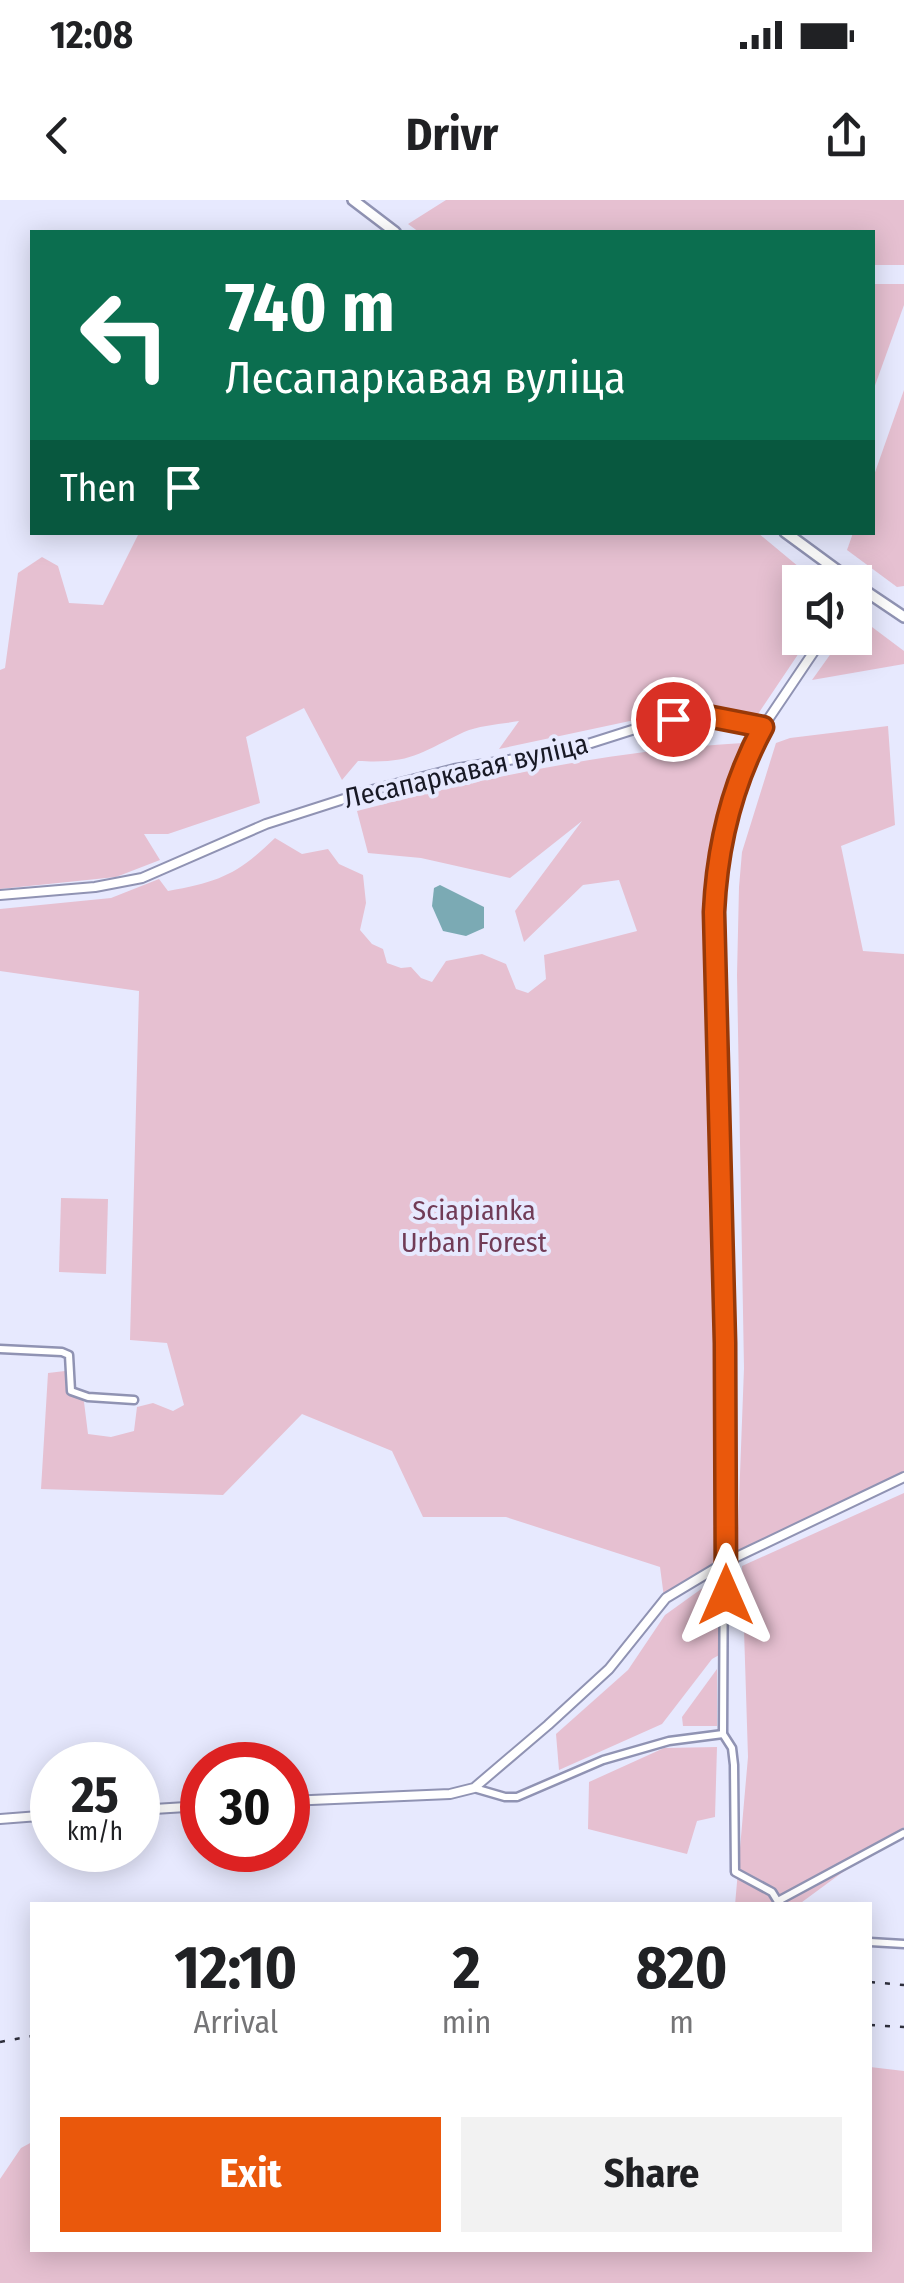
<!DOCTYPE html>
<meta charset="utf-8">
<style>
:root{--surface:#fff;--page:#f2f2f2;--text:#202124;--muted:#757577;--accent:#ea580c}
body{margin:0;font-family:"Fira Sans Condensed",sans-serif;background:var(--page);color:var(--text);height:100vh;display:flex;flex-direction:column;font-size:38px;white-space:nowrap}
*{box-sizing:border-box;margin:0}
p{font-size:32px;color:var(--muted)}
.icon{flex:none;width:55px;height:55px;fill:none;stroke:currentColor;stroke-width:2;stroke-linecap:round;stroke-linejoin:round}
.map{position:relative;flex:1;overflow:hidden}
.drawer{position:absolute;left:30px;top:1702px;width:842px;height:350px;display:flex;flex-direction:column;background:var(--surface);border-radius:0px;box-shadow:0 5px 25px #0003}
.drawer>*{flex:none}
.guide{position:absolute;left:30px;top:30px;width:845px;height:305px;border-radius:0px;box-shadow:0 5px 25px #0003;background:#0b6e4f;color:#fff;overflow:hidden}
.fabs{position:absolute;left:782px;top:365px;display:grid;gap:20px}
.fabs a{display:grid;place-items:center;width:90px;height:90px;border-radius:0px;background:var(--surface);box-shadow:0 5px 25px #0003;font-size:50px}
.speed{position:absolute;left:30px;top:1542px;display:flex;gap:20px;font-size:50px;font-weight:700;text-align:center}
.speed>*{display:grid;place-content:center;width:130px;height:130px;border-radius:50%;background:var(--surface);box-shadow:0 5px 25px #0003;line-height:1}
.speed small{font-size:25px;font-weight:400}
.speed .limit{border:15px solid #d22;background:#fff;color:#111}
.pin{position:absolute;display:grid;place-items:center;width:85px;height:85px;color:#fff;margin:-42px;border:5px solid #fff;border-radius:50%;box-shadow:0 2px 10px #0007}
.me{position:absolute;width:110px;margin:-55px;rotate:0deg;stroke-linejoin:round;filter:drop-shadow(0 0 8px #0008)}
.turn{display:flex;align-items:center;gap:35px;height:210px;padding:0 30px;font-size:45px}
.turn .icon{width:130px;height:130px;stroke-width:2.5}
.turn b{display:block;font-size:70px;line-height:85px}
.then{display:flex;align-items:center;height:95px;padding:0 30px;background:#0003;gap:20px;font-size:38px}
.eta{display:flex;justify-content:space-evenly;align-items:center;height:170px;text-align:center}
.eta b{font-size:60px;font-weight:700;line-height:70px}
.button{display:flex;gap:20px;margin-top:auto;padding:20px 30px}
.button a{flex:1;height:115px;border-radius:0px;background:var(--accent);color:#fff;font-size:40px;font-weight:700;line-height:115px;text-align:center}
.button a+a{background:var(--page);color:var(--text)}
.status{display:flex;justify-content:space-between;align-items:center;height:70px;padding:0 50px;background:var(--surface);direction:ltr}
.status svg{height:28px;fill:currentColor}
header{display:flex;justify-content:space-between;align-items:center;height:130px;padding:0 30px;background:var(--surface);font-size:45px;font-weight:700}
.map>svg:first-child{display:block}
.green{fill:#e6c0d1}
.water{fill:#7baab4}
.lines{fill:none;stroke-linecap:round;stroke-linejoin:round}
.minor-casing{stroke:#9093b3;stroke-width:11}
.tertiary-casing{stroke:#9093b3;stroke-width:12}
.secondary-casing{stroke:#9093b3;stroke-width:14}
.minor{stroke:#fff;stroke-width:6}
.tertiary{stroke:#fff;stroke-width:8}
.secondary{stroke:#fff;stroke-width:9}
.rail{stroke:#2e2f3c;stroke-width:2.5;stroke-dasharray:5 10;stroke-linecap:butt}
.route-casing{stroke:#983908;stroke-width:25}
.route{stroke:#ea580c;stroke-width:18}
.labels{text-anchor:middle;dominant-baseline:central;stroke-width:8;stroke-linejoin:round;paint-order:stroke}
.street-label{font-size:28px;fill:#181925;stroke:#e7e9fe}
.park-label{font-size:28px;fill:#713c57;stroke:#e7e9fe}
</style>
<div class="status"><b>12:08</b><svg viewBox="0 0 49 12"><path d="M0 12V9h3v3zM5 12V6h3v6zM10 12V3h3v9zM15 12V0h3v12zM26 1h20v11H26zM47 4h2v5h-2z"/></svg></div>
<header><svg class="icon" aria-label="back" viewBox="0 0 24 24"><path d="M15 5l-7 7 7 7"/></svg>Drivr<svg class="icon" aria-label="share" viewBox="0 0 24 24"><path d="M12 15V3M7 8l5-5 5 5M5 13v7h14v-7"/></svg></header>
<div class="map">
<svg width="904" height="2083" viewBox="0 0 904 2083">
<rect width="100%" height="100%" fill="#e7e9fe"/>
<g class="green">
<path d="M446,0h458v65h-31l-1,-33h-453l-11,-8z"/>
<path d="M873,84h31v21l-31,86z"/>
<path d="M904,190v196l-7,1 -50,-37 6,-17 19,-1 1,-54z"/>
<path d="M139,333h619l59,49h-17v56h9l-55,82 -45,-12h-18l-192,41 20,-28c-17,3 -39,4 -55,11 -45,21 -52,32 -106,29l-16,19 -38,-72 -58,29 14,66 -92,31h-24l16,26 -44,17 -116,12v-219l5,-2 13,-95 24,-16 16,9 11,37 34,2z"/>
<path d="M860,418l44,33v13l-92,16 30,-42h13v-18z"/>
<path d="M888,526l7,99 -54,21 22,105 41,3v519l-167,81 7,-186 -7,-393 2,-88 3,-35 34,-109 14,-5z"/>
<path d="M743,543l-33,103 -3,62 11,402 1,258 -43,25 -11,12 -5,-38 -154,-50h-83l-31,-66 -90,-37 -79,81 -182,-6 7,-116 17,-2 19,31 4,32 23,3 23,-6 3,-24 16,-4 20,8 11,-6 -17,-62 -37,-3 9,-349 -139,-20v-62l111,-11 48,-19 9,12c52,-9 70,-17 107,-53l27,16 26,-5 11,15 24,11 3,28 -6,27 12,14 11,5 4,14 14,5 10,-1 10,11 11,4 14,-21 36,-7 24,10 10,25 12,4 18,-14 -2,-24 93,-24 -18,-51 -36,5 -59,57 -9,-31 67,-90 -72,57 -89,-20 -53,-5 -11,-42c126,-33 255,-61 386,-68z"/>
<path d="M61,998l47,1 -2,75 -47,-2z"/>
<path d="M904,1293v334l-106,78h-63l13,-148 -6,-191z"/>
<path d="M711,1382l6,3 4,69 -9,5 -50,65 -103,46 -3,-36 72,-64 37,-55z"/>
<path d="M717,1469v57h-34l-1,-9z"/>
<path d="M717,1547l-2,70 -18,4 -10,33 -99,-25 1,-47 75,-34z"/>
<path d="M870,1867l34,4v212h-904v-104l21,-31 11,-6v108h838z"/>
</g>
<path class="water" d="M440,685l44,22v21l-18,8 -23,-5 -11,-25 2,-18z"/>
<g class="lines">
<defs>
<g id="minor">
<path d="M763,527c-31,57 -46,121 -49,185l11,431 -2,391 9,14 2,17 1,107 37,20 8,13"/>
<path d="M0,1149l62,3 7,3 2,36 17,6 46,3"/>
<path d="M474,1588l31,9h12l86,-37 66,-19 54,-7"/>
<path d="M778,1701l126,-68"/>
<path d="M870,1742l34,2"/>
</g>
<g id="tertiary">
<path d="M0,695l95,-8 47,-9 124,-54 106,-34 82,-21 115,-19 85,-27 53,-6 56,10 60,-89"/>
<path d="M288,1601l162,-7 24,-6 74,-63 61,-56 57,-71 60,-36 178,-85"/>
<path d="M138,1610l64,-4"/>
<path d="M0,1619l52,-4"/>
</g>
<g id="secondary">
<path d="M353,0l42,32"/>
<path d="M785,332l68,50"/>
<path d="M855,384l49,33"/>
</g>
</defs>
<use href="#minor" class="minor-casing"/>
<use href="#tertiary" class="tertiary-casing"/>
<use href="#secondary" class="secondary-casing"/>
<use href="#minor" class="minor"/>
<use href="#tertiary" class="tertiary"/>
<use href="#secondary" class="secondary"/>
<g class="rail">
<path d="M870,1782l34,3"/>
<path d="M870,1825l34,2"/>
<path d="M0,1842l32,-6"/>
</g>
</g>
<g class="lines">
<defs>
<path id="route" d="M673,519l34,-3 56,11c-31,57 -46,121 -49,185l11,431 1,252"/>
</defs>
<use href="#route" class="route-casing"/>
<use href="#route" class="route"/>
</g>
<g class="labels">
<g class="street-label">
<text transform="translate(466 571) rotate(-13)">Лесапаркавая вуліца</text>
</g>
<g class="park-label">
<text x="474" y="1010">Sciapianka<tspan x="474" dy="32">Urban Forest</tspan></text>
</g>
</g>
</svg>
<div class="fabs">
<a><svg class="icon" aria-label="sound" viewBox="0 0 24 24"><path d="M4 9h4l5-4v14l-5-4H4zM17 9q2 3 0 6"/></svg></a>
</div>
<div class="speed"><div>25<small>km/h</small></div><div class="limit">30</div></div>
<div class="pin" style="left:673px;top:519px;background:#d93025"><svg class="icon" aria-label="arrive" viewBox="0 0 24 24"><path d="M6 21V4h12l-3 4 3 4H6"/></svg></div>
<svg class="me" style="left:726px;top:1395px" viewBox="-20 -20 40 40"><path d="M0-17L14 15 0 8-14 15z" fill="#ea580c" stroke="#fff" stroke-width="4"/></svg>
<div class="guide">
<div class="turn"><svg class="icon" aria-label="left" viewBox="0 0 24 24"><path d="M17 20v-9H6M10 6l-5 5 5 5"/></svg><div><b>740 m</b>Лесапаркавая вуліца</div></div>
<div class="then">Then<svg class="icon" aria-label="arrive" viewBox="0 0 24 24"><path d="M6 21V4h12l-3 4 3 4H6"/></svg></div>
</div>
<section class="drawer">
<div class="eta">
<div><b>12:10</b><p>Arrival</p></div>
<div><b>2</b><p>min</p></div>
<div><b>820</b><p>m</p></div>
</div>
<div class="button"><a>Exit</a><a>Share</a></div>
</section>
</div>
